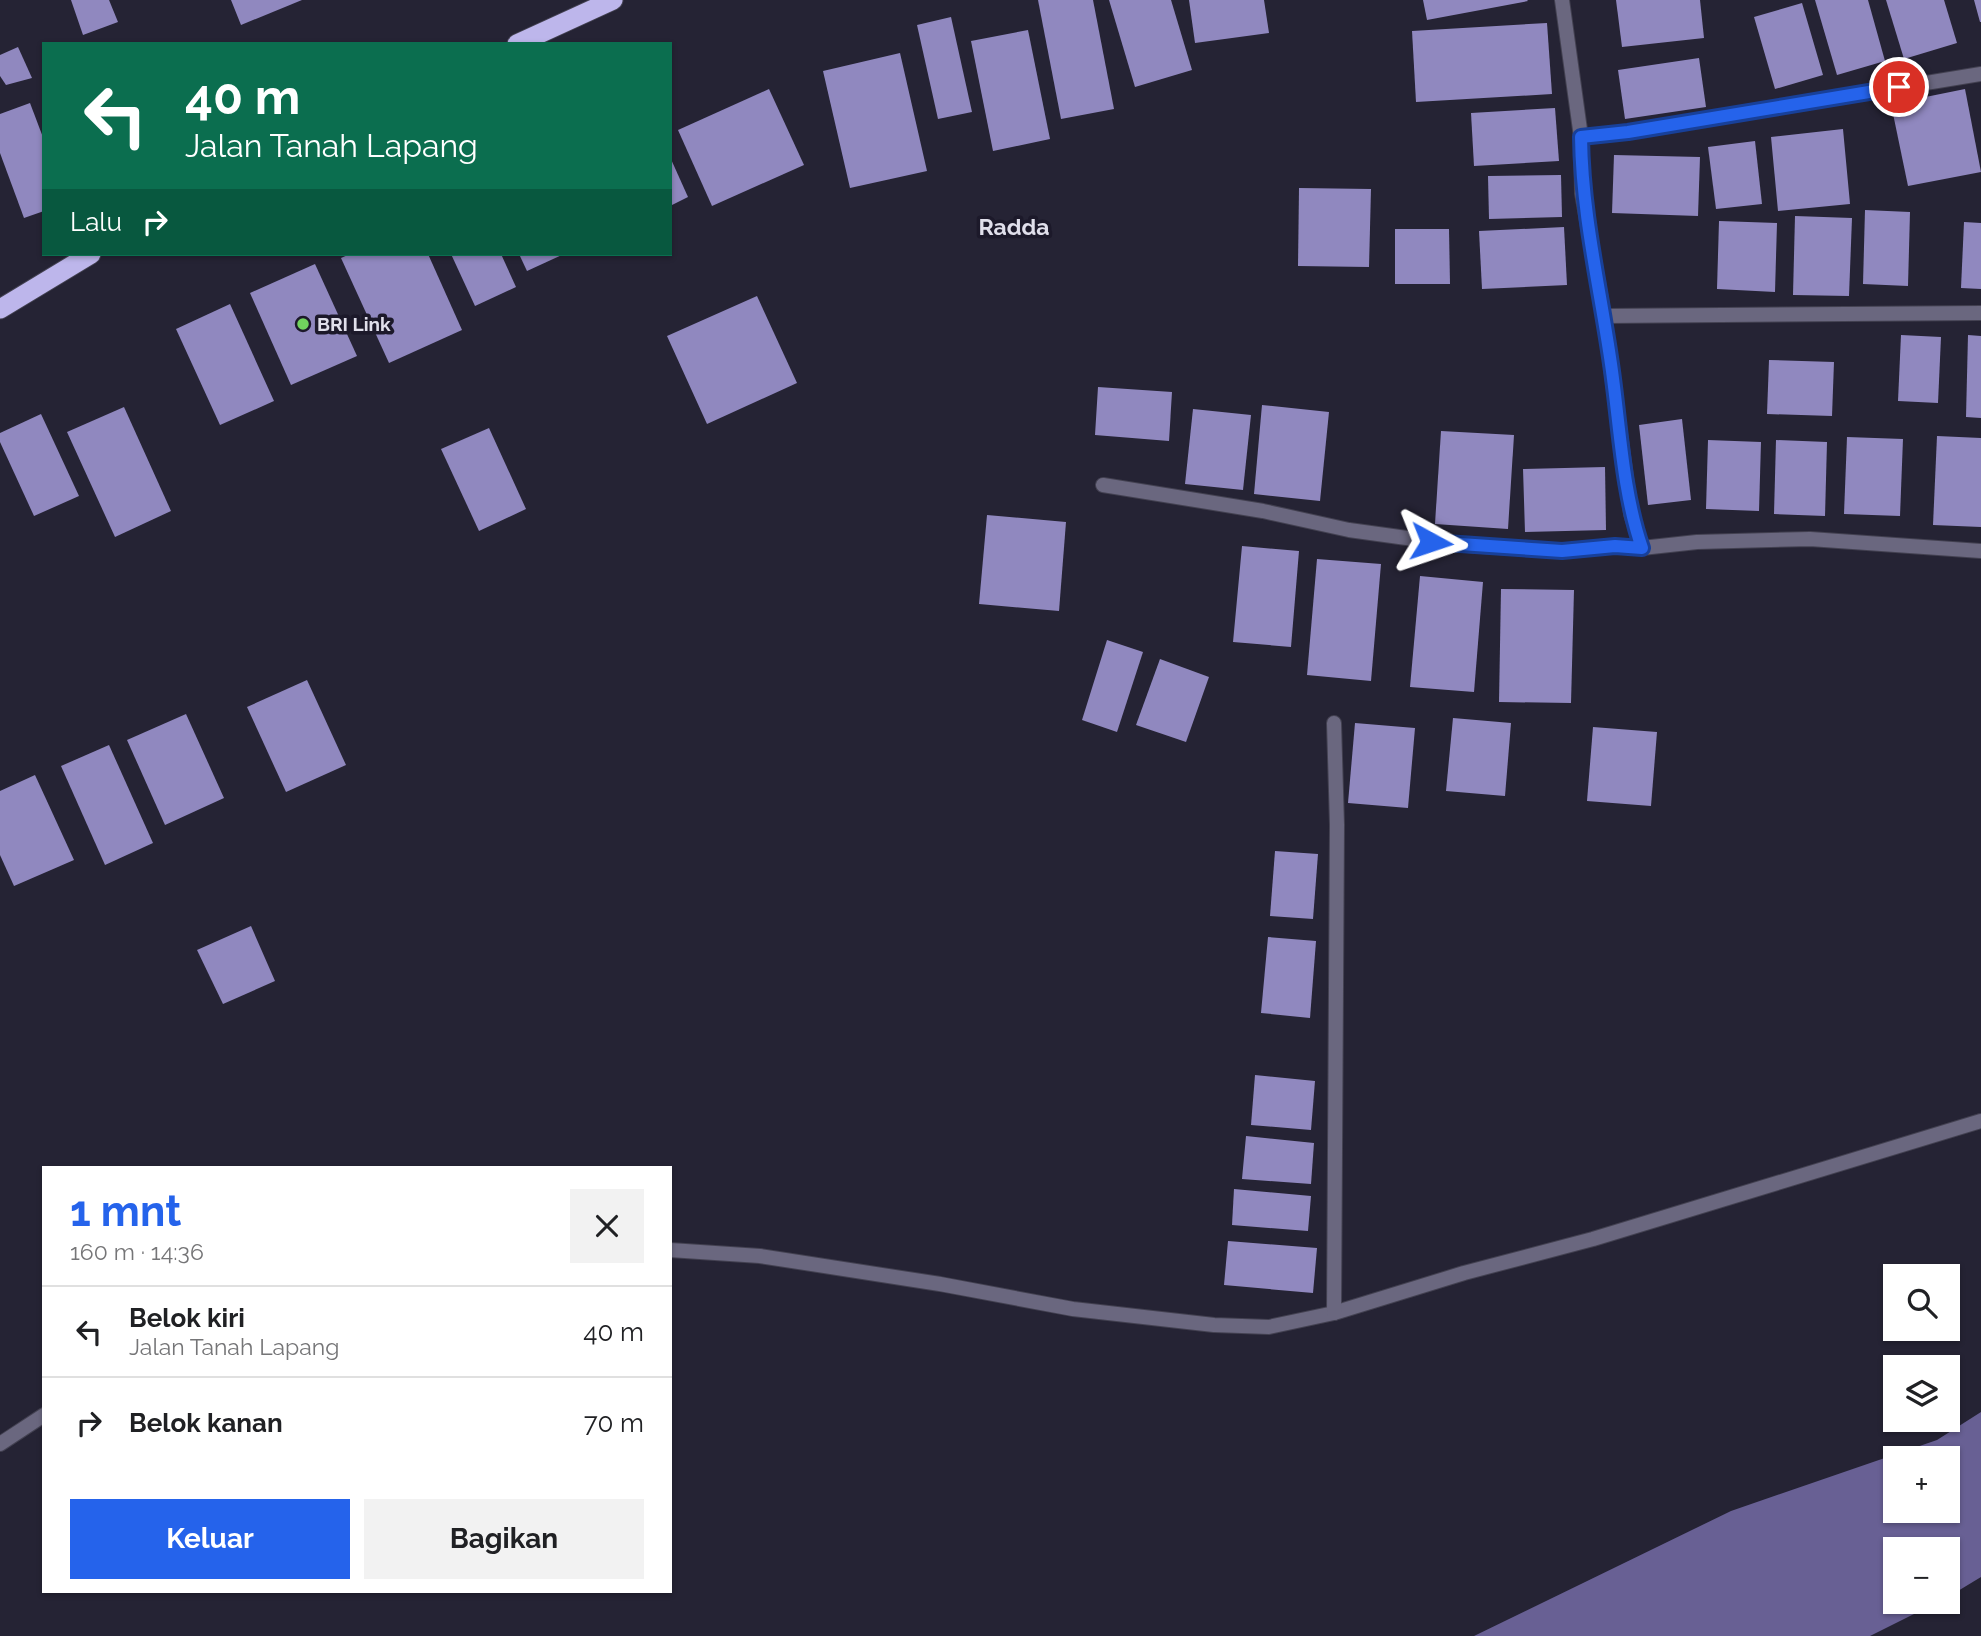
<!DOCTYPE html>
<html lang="id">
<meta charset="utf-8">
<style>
:root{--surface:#fff;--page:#f2f2f2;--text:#202124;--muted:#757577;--line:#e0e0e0;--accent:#2563eb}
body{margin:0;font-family:Raleway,sans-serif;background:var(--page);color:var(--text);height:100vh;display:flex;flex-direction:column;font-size:26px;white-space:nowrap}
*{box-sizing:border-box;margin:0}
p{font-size:23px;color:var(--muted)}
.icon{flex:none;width:38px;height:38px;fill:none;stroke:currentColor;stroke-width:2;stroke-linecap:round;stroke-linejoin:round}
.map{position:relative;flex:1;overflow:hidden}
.panel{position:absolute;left:42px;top:1166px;width:630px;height:427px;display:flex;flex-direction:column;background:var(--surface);border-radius:0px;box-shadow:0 2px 5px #0004}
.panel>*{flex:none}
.top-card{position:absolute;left:42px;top:42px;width:630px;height:214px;border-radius:0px;box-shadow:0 2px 5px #0004;background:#0b6e4f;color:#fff;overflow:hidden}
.buttons{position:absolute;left:1883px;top:1264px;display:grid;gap:14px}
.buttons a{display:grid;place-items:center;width:77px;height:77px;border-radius:0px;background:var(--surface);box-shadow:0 2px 5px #0004;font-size:35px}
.pin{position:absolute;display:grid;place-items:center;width:60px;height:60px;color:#fff;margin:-30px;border:4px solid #fff;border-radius:50%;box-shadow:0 2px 7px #0007}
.me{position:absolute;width:77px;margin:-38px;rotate:95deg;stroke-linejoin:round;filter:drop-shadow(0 0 5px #0008)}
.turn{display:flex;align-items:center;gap:24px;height:147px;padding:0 28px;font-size:32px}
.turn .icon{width:91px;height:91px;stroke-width:2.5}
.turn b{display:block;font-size:49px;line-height:60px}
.then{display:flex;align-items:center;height:66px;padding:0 28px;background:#0003;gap:14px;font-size:26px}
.round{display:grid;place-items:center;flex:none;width:74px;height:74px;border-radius:0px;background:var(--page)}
.headline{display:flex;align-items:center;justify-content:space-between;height:119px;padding:0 28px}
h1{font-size:42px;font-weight:700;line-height:52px;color:var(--accent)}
.cta{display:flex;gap:14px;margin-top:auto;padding:14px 28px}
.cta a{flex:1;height:80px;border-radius:0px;background:var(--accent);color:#fff;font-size:28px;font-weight:700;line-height:80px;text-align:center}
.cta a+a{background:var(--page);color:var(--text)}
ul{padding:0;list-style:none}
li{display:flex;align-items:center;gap:21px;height:91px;padding:0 28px;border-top:2px solid var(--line)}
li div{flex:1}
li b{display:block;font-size:26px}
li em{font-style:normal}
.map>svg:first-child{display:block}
.water{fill:#686094;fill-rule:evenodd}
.building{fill:#9088bf}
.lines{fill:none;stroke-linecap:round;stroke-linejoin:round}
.minor-casing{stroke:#434151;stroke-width:16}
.trunk-casing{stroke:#434151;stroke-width:21}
.minor{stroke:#6a677f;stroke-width:14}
.trunk{stroke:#bdb6eb;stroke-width:19}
.route-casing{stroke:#184099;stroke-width:18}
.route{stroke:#2563eb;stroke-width:12}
.poi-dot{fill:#71d35e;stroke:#1c192a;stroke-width:2.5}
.labels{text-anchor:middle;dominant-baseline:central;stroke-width:7;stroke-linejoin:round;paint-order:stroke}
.poi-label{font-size:19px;font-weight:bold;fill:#e0dfeb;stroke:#1c192a;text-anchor:start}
.quarter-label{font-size:23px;font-weight:bold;fill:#e0dfeb;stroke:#1c192a}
</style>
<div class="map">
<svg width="1981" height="1636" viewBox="0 0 1981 1636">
<rect width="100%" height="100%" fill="#252334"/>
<path class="water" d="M1981,1412v165l-33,20v-48h-53v52h45l-70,35h-396l257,-125 206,-71zM1895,1458h53v52h-53z"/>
<g class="building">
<path d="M71,0h38l9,22 -35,13z"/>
<path d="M231,0h71l-61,25z"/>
<path d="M1038,0h55l21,109 -53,10z"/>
<path d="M1109,0h62l21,70 -57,17z"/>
<path d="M1189,0h75l5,33 -74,10z"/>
<path d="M1423,0h104l1,1 -101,19z"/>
<path d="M1616,0h84l4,38 -82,9z"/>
<path d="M1815,0h53l17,61 -48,14z"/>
<path d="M1886,0h58l13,43 -53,16z"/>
<path d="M1974,0h7v22h-1z"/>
<path d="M1802,3l21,72 -48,14 -21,-72z"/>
<path d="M951,17l21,95 -34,7 -21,-94z"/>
<path d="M1547,23l5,71 -136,8 -4,-71z"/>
<path d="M1028,30l22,109 -57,12 -22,-110z"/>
<path d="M18,47l14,31 -26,7 -6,-9v-21z"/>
<path d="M900,53l27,118 -77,17 -27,-117z"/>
<path d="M1699,58l7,49 -81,12 -7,-49z"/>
<path d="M769,89l35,76 -92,41 -34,-76z"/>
<path d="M1965,89l16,83 -73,14 -17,-82z"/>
<path d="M30,103l14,37v71l-20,7 -24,-65v-39z"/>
<path d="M1555,108l4,53 -85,5 -3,-53z"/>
<path d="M1843,129l7,75 -72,7 -7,-74z"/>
<path d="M1755,141l7,63 -46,5 -8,-62z"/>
<path d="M1614,155l86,2 -2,59 -86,-3z"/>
<path d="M670,157l18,40 -18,9z"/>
<path d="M1561,175l1,42 -73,2 -1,-43z"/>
<path d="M1299,188l72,1 -2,78 -71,-1z"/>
<path d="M1865,210l45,2 -2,74 -45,-2z"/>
<path d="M1795,216l57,2 -3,78 -56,-1z"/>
<path d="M1719,221l58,2 -2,69 -58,-3z"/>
<path d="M1964,222l17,1v66l-20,-1z"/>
<path d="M1564,227l3,58 -85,4 -3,-58z"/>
<path d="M1395,229h54l1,55h-55z"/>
<path d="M350,254h78l34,76 -73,33 -48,-105z"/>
<path d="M451,254h50l15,33 -41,19z"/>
<path d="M519,254h45l-37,17z"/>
<path d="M315,264l42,92 -66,29 -41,-92z"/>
<path d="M757,296l40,87 -90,41 -40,-88z"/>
<path d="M230,304l44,97 -54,24 -44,-96z"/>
<path d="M1901,335l40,2 -3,66 -40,-2z"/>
<path d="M1968,335l13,1v82l-15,-1z"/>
<path d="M1769,360l65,2 -2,54 -65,-2z"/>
<path d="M1098,387l74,5 -3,49 -74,-6z"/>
<path d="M1262,405l67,7 -9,89 -66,-7z"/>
<path d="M124,407l47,104 -56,26 -48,-105z"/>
<path d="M1193,409l58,6 -8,75 -58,-6z"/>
<path d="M41,414l38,82 -45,20 -34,-74v-9z"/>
<path d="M1682,419l9,81 -43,5 -9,-80z"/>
<path d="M489,428l37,81 -47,22 -38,-82z"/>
<path d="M1441,431l73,4 -6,94 -73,-5z"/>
<path d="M1937,436l44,2v89l-48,-2z"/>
<path d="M1847,437l56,2 -3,77 -56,-2z"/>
<path d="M1708,440l53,2 -2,69 -53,-2z"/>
<path d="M1776,440l51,2 -2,74 -51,-2z"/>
<path d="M1605,467l1,63 -81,2 -2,-63z"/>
<path d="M987,515l79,7 -7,89 -80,-7z"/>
<path d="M1242,546l57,5 -8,96 -58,-5z"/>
<path d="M1317,559l64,5 -10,117 -64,-6z"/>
<path d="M1420,576l63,6 -9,110 -64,-5z"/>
<path d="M1501,589l73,1 -3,113 -72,-1z"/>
<path d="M1107,640l36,12 -26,80 -35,-12z"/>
<path d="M1160,659l49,18 -23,65 -50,-17z"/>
<path d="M307,680l39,85 -60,27 -39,-85z"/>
<path d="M186,714l38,84 -59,27 -38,-85z"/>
<path d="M1453,718l58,5 -6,73 -59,-5z"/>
<path d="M1355,723l60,5 -7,80 -60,-5z"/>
<path d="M1593,727l64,5 -6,74 -64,-5z"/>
<path d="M109,745l44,98 -48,22 -44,-99z"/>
<path d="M35,775l39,85 -60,26 -14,-31v-64z"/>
<path d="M1275,851l43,3 -5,65 -43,-3z"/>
<path d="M251,926l24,55 -52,23 -26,-54z"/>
<path d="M1268,937l48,4 -6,77 -49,-5z"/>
<path d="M1255,1075l60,6 -4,49 -60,-5z"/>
<path d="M1246,1136l68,7 -3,41 -69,-5z"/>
<path d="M1234,1189l77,7 -3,35 -76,-6z"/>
<path d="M1228,1241l89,7 -4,45 -89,-8z"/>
</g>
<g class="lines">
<defs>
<g id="minor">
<path d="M1562,0l19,137 1,56 22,123 27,198 11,34"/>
<path d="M1581,137l47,-5 353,-58"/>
<path d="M1604,316l377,-3"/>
<path d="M1103,485l160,26 86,19 101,14 112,7 53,-5 27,2 55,-6 113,-3 171,12"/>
<path d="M670,1250l90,6 180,28 133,25 141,16 55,2 65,-14 130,-40 129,-34 388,-118"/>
<path d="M1334,1313l3,-488 -3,-102"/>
<path d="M0,1444l44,-29"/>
</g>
<g id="trunk">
<path d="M517,44l96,-44"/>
<path d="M0,309l91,-55"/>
</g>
</defs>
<use href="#minor" class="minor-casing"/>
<use href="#trunk" class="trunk-casing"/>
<use href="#minor" class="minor"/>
<use href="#trunk" class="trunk"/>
</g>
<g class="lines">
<defs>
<path id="route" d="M1431,542l131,9 53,-5 27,2c-20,-58 -22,-123 -31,-184 -11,-77 -29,-148 -30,-227l47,-5 271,-45"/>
</defs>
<use href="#route" class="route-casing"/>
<use href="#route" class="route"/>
</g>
<circle class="poi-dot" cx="303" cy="324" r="7"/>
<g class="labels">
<g class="poi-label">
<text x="317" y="324">BRI Link</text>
</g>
<g class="quarter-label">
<text x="1014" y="226">Radda</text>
</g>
</g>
</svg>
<div class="buttons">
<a><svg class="icon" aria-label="search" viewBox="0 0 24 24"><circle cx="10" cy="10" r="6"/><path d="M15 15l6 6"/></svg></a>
<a><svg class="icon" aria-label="layers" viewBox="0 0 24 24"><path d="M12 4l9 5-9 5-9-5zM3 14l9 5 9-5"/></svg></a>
<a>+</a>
<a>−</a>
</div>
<div class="pin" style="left:1899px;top:87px;background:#d93025"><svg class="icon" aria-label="arrive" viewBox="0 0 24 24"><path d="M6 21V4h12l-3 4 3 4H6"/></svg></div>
<svg class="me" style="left:1431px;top:542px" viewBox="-20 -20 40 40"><path d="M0-17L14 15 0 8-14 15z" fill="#2563eb" stroke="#fff" stroke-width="4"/></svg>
<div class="top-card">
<div class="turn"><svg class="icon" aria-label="left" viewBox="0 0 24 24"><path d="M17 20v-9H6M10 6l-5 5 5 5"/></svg><div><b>40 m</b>Jalan Tanah Lapang</div></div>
<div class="then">Lalu<svg class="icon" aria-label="right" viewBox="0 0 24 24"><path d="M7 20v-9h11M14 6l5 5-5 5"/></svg></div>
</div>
<section class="panel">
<div class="headline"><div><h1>1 mnt</h1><p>160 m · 14:36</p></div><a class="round"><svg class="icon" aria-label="close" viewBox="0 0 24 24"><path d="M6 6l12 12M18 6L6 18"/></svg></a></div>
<ul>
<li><svg class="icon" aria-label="left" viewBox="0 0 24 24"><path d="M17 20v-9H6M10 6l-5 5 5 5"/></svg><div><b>Belok kiri</b><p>Jalan Tanah Lapang</p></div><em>40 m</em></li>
<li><svg class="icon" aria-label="right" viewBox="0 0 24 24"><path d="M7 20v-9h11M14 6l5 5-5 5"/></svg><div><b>Belok kanan</b></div><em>70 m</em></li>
</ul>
<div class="cta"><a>Keluar</a><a>Bagikan</a></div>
</section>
</div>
